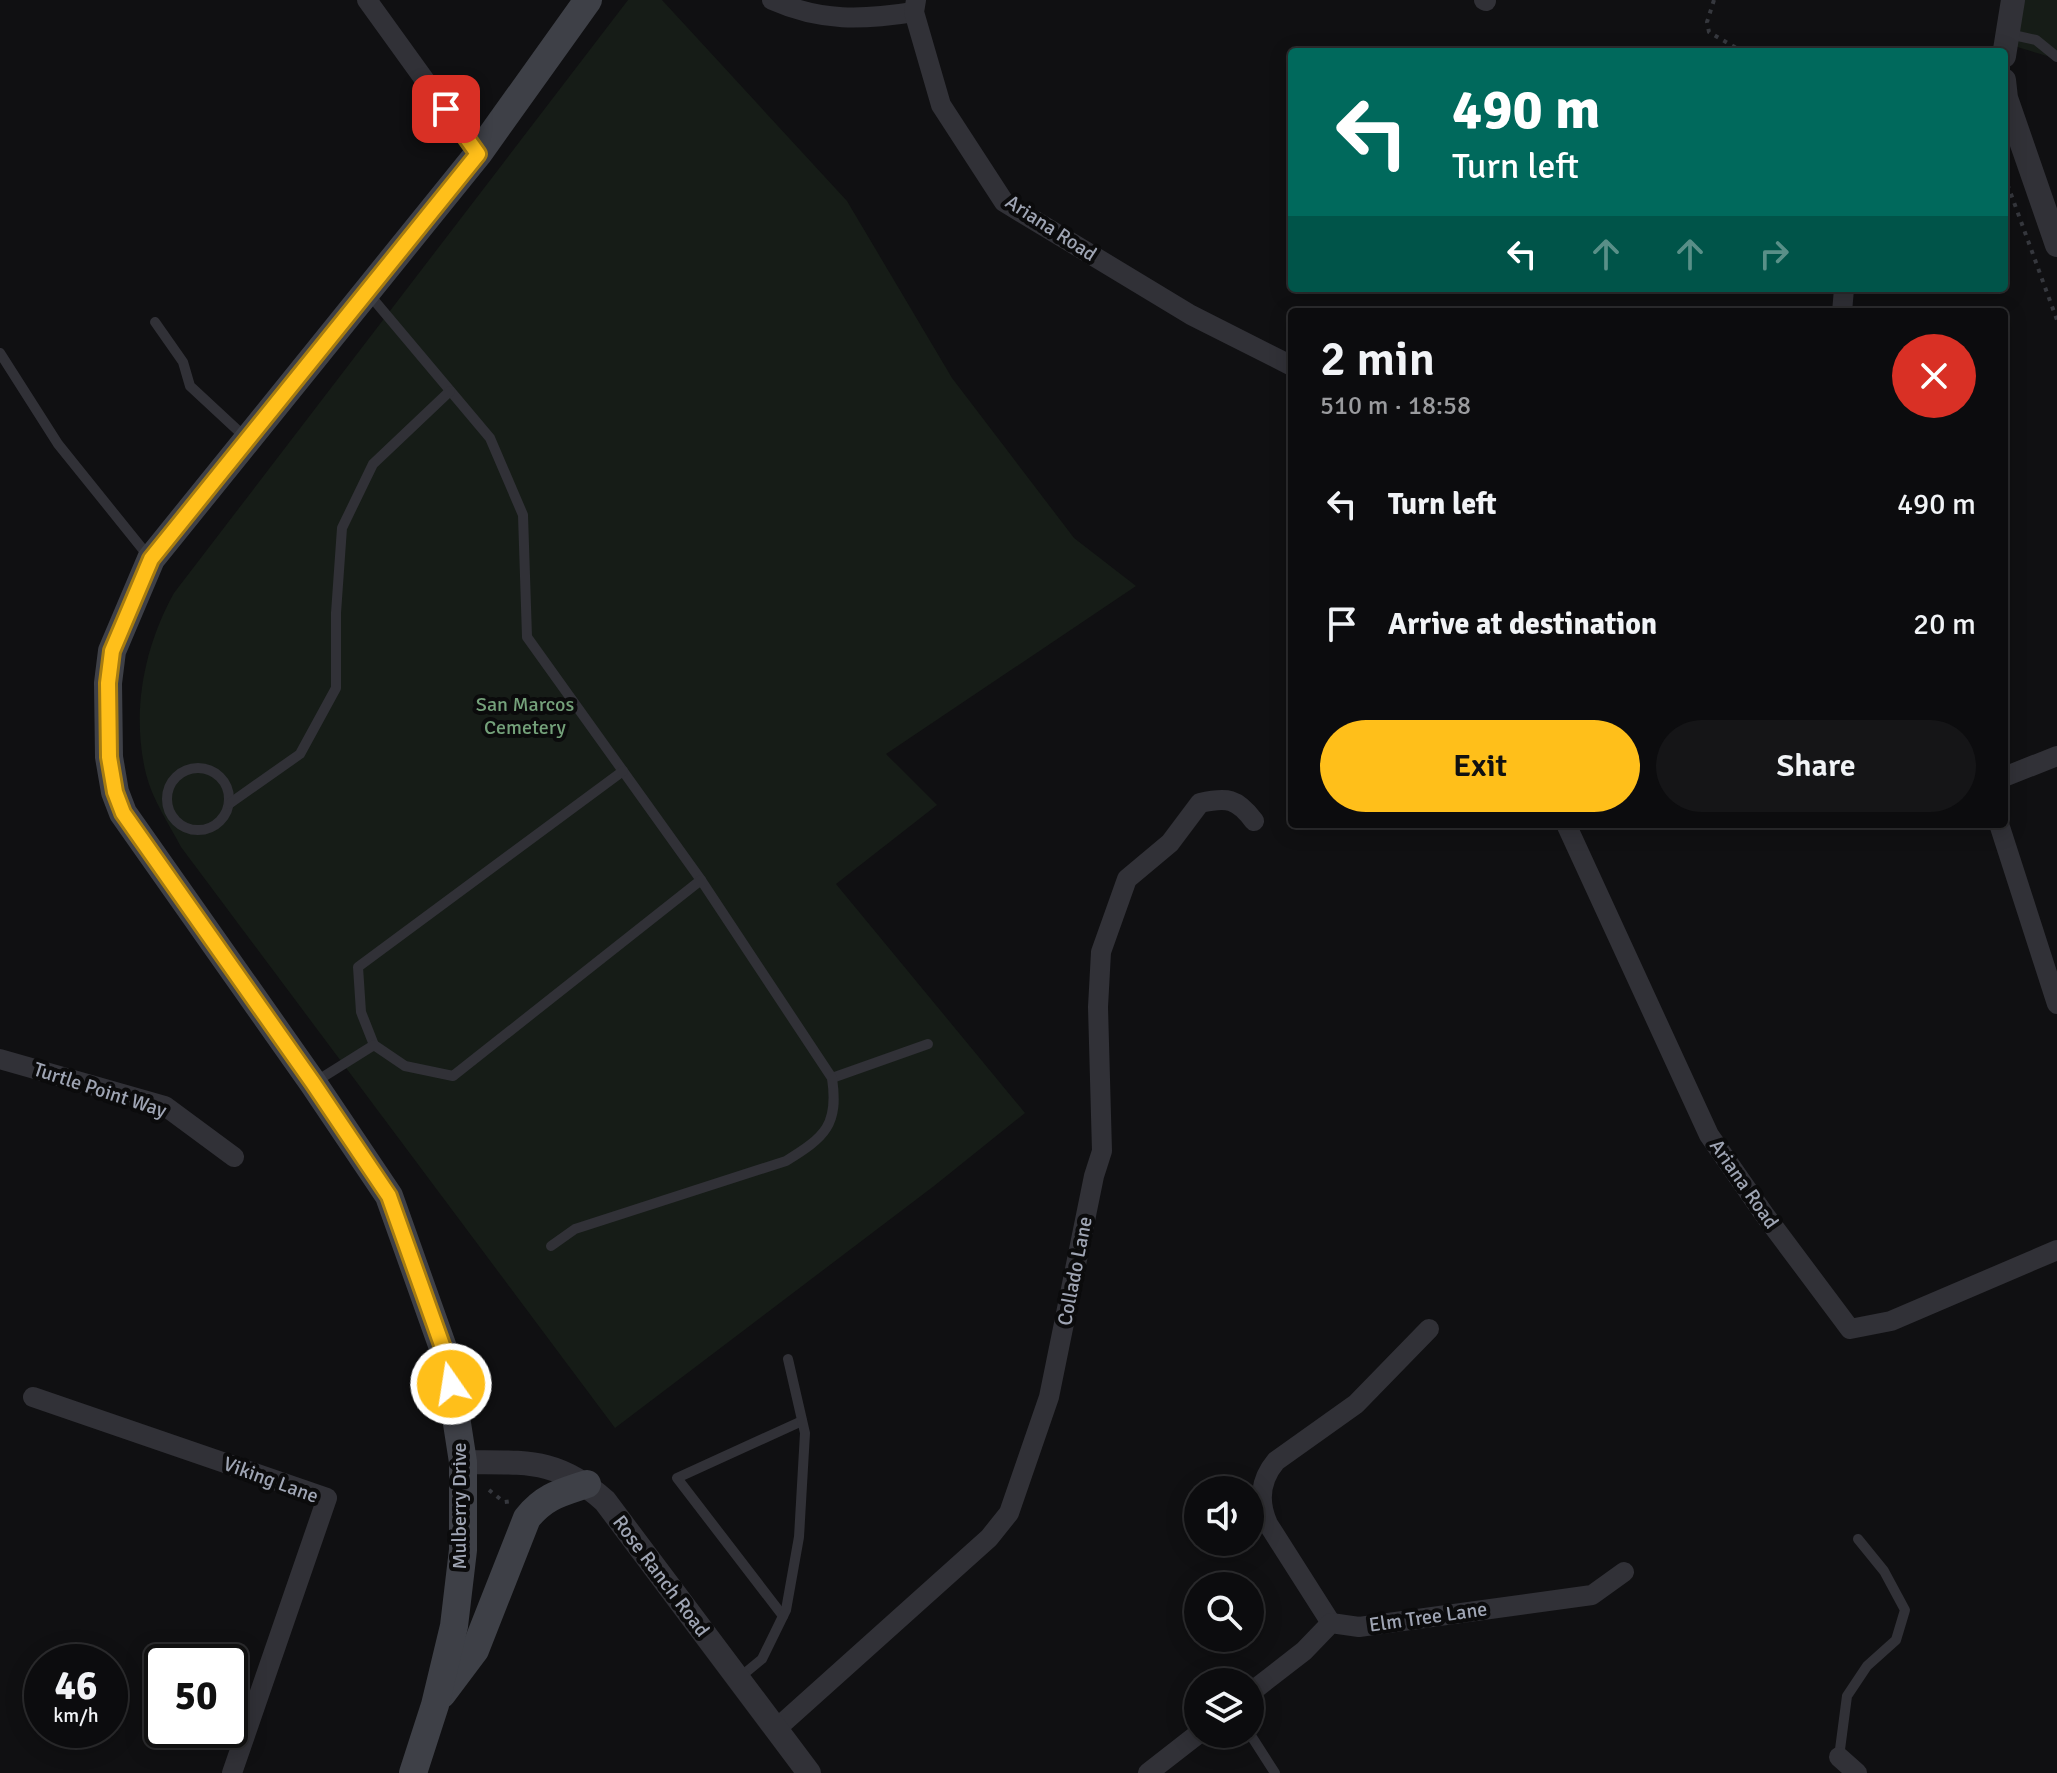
<!DOCTYPE html>
<meta charset="utf-8">
<style>
:root{--surface:#0c0c0e;--page:#151517;--text:#f1f3f6;--muted:#9a9b9e;--line:#2c2c2e;--accent:#ffbf1a}
body{margin:0;font-family:Signika,sans-serif;background:var(--page);color:var(--text);height:100vh;display:flex;flex-direction:column;font-size:30px;white-space:nowrap}
*{box-sizing:border-box;margin:0}
p{font-size:26px;color:var(--muted)}
.icon{flex:none;width:44px;height:44px;fill:none;stroke:currentColor;stroke-width:2;stroke-linecap:round;stroke-linejoin:round}
.map{position:relative;flex:1;overflow:hidden}
.details{position:absolute;left:1288px;top:308px;width:720px;height:520px;display:flex;flex-direction:column;background:var(--surface);border-radius:8px;box-shadow:0 4px 20px #0003,0 0 0 2px var(--line)}
.details>*{flex:none}
.guide{position:absolute;left:1288px;top:48px;width:720px;height:244px;border-radius:8px;box-shadow:0 4px 20px #0003,0 0 0 2px var(--line);background:#00695c;color:#fff;overflow:hidden}
.controls{position:absolute;left:1184px;top:1476px;display:grid;gap:16px}
.controls a{display:grid;place-items:center;width:80px;height:80px;border-radius:50%;background:var(--surface);box-shadow:0 4px 20px #0003,0 0 0 2px var(--line);font-size:40px}
.speed{position:absolute;left:24px;top:1644px;display:flex;gap:16px;font-size:40px;font-weight:700;text-align:center}
.speed>*{display:grid;place-content:center;width:104px;height:104px;border-radius:50%;background:var(--surface);box-shadow:0 4px 20px #0003,0 0 0 2px var(--line);line-height:1}
.speed small{font-size:20px;font-weight:400}
.speed .limit{border:4px solid #111;border-radius:12px;background:#fff;color:#111}
.pin{position:absolute;display:grid;place-items:center;width:68px;height:68px;color:#fff;margin:-34px;border-radius:16px;box-shadow:0 4px 12px #0006}
.me{position:absolute;width:88px;margin:-44px;rotate:347deg;stroke-linejoin:round;filter:drop-shadow(0 0 6px #0008)}
.turn{display:flex;align-items:center;gap:28px;height:168px;padding:0 32px;font-size:36px}
.turn .icon{width:104px;height:104px;stroke-width:2.5}
.turn b{display:block;font-size:56px;line-height:68px}
.lanes{display:flex;align-items:center;height:76px;padding:0 32px;background:#0003;justify-content:center;gap:40px;direction:ltr}
.lanes .off{opacity:.35}
.round{display:grid;place-items:center;flex:none;width:84px;height:84px;border-radius:42px;background:var(--page)}
.overview{display:flex;align-items:center;justify-content:space-between;height:136px;padding:0 32px}
h1{font-size:48px;font-weight:600;line-height:60px}
.action{display:flex;gap:16px;margin-top:auto;padding:16px 32px}
.action a{flex:1;height:92px;border-radius:48px;background:var(--accent);color:#111;font-size:32px;font-weight:600;line-height:92px;text-align:center}
.action a+a{background:var(--page);color:var(--text)}
ul{padding:0;list-style:none}
li{display:flex;align-items:center;gap:24px;height:120px;padding:0 32px}
li div{flex:1}
li b{display:block;font-size:30px}
li em{font-style:normal}
.map>svg:first-child{display:block}
.green{fill:#161c17}
.lines{fill:none;stroke-linecap:round;stroke-linejoin:round}
.path{stroke:#36383e;stroke-width:4;stroke-dasharray:4 6;stroke-linecap:butt}
.service{stroke:#313137;stroke-width:10}
.minor{stroke:#313137;stroke-width:20}
.tertiary{stroke:#313137;stroke-width:24}
.secondary{stroke:#3e4047;stroke-width:28}
.route-casing{stroke:#a67c11;stroke-width:20}
.route{stroke:#ffbf1a;stroke-width:14}
.labels{text-anchor:middle;dominant-baseline:central;stroke-width:8;stroke-linejoin:round;paint-order:stroke}
.street-label{font-size:20px;fill:#9fa5b4;stroke:#0b0b0c}
.park-label{font-size:20px;fill:#74a17a;stroke:#0b0b0c}
</style>
<div class="map">
<svg width="2057" height="1773" viewBox="0 0 2057 1773">
<rect width="100%" height="100%" fill="#101012"/>
<g class="green">
<path d="M628,0h34l185,201 105,177 122,160 62,48 -250,168 51,51 -101,79 189,229 -91,73 -319,242 -434,-581c-12,-23 -29,-48 -35,-73 -15,-62 -2,-127 28,-181z"/>
<path d="M2012,0h45v59l-53,-16z"/>
</g>
<g class="lines">
<g class="path">
<path d="M1714,0l-7,22 2,10 34,20"/>
<path d="M2004,175l53,145"/>
<path d="M489,1490l15,12 8,-1"/>
</g>
<g class="service">
<path d="M2009,34l27,6 21,17"/>
<path d="M368,293l122,145 33,77 4,122 174,243"/>
<path d="M155,322l28,40 7,24 56,52"/>
<path d="M0,353l58,91 91,113"/>
<circle cx="198" cy="799" r="31"/>
<path d="M229,804l71,-50 36,-66v-75l6,-85 31,-64 77,-73"/>
<path d="M374,1045l-13,-33 -3,-45 265,-196"/>
<path d="M832,1078l96,-34"/>
<path d="M315,1082l59,-37 31,21 48,10 248,-196 131,198c7,47 -7,59 -46,83l-211,68 -24,17"/>
<path d="M783,1616l-106,-138 125,-57"/>
<path d="M739,1678l23,-19 24,-49 13,-73 6,-104 -17,-74"/>
<path d="M1250,1734l25,39"/>
<path d="M1839,1757l8,-61 20,-30 29,-26 9,-30 -21,-39 -26,-32"/>
</g>
<g class="minor">
<path d="M367,0l111,154"/>
<path d="M772,0c49,22 91,20 142,12"/>
<path d="M916,0l-2,12 27,93 63,97 187,113 101,51"/>
<path d="M1484,0l2,1"/>
<path d="M1842,312l2,-23"/>
<path d="M2004,777l53,-21"/>
<path d="M1566,824l143,311 55,79 86,115 41,-8 166,-71"/>
<path d="M1999,824l58,180"/>
<path d="M0,1059l165,47 69,51"/>
<path d="M33,1397l294,101 -95,275"/>
<path d="M1331,1623l-63,-99c-10,-22 -8,-44 8,-63l80,-57 73,-75"/>
<path d="M1250,1693l54,-42 27,-28 28,4 233,-32 32,-23"/>
<path d="M775,1730l214,-192 20,-25 40,-116 45,-221 8,-25 -4,-144 3,-55 26,-73 43,-36 30,-40c27,-6 37,-5 54,18"/>
<path d="M1839,1757l18,16"/>
<path d="M1148,1773l50,-39"/>
</g>
<g class="tertiary">
<path d="M2004,56l9,-56"/>
<path d="M2004,80l2,18 51,147"/>
<path d="M463,1462c62,1 93,-5 142,39l204,272"/>
</g>
<g class="secondary">
<path d="M442,1694l33,-44 52,-132c18,-22 33,-25 60,-34"/>
<path d="M413,1773l22,-68 19,-79 9,-76v-88l-16,-103 -58,-163 -76,-113 -190,-270 -8,-21 -6,-35 -1,-74 4,-32 39,-92 327,-405 110,-154"/>
</g>
</g>
<g class="lines">
<defs>
<path id="route" d="M446,109l32,45 -327,405 -39,92 -4,32 1,74 6,35 8,21 190,270 76,113 58,163 4,25"/>
</defs>
<use href="#route" class="route-casing"/>
<use href="#route" class="route"/>
</g>
<g class="labels">
<g class="street-label">
<text transform="translate(1051 228) rotate(33)">Ariana Road</text>
<text transform="translate(100 1090) rotate(18)">Turtle Point Way</text>
<text transform="translate(1744 1184) rotate(55)">Ariana Road</text>
<text transform="translate(1075 1271) rotate(-79)">Collado Lane</text>
<text transform="translate(271 1480) rotate(20)">Viking Lane</text>
<text transform="translate(459 1506) rotate(-90)">Mulberry Drive</text>
<text transform="translate(661 1576) rotate(53)">Rose Ranch Road</text>
<text transform="translate(1428 1617) rotate(-8)">Elm Tree Lane</text>
</g>
<g class="park-label">
<text x="525" y="704">San Marcos<tspan x="525" dy="23">Cemetery</tspan></text>
</g>
</g>
</svg>
<div class="controls">
<a><svg class="icon" aria-label="sound" viewBox="0 0 24 24"><path d="M4 9h4l5-4v14l-5-4H4zM17 9q2 3 0 6"/></svg></a>
<a><svg class="icon" aria-label="search" viewBox="0 0 24 24"><circle cx="10" cy="10" r="6"/><path d="M15 15l6 6"/></svg></a>
<a><svg class="icon" aria-label="layers" viewBox="0 0 24 24"><path d="M12 4l9 5-9 5-9-5zM3 14l9 5 9-5"/></svg></a>
</div>
<div class="speed"><div>46<small>km/h</small></div><div class="limit">50</div></div>
<div class="pin" style="left:446px;top:109px;background:#d93025"><svg class="icon" aria-label="arrive" viewBox="0 0 24 24"><path d="M6 21V4h12l-3 4 3 4H6"/></svg></div>
<svg class="me" style="left:451px;top:1384px" viewBox="-20 -20 40 40"><circle r="17" fill="#ffbf1a" stroke="#fff" stroke-width="3"/><path d="M0-11L8 9 0 5-8 9z" fill="#fff"/></svg>
<div class="guide">
<div class="turn"><svg class="icon" aria-label="left" viewBox="0 0 24 24"><path d="M17 20v-9H6M10 6l-5 5 5 5"/></svg><div><b>490 m</b>Turn left</div></div>
<div class="lanes"><svg class="icon" aria-label="left" viewBox="0 0 24 24"><path d="M17 20v-9H6M10 6l-5 5 5 5"/></svg><svg class="icon off" aria-label="ahead" viewBox="0 0 24 24"><path d="M12 20V5M6 11l6-6 6 6"/></svg><svg class="icon off" aria-label="ahead" viewBox="0 0 24 24"><path d="M12 20V5M6 11l6-6 6 6"/></svg><svg class="icon off" aria-label="right" viewBox="0 0 24 24"><path d="M7 20v-9h11M14 6l5 5-5 5"/></svg></div>
</div>
<section class="details">
<div class="overview"><div><h1>2 min</h1><p>510 m · 18:58</p></div><a class="round" style="background:#d93025;color:#fff"><svg class="icon" aria-label="close" viewBox="0 0 24 24"><path d="M6 6l12 12M18 6L6 18"/></svg></a></div>
<ul>
<li><svg class="icon" aria-label="left" viewBox="0 0 24 24"><path d="M17 20v-9H6M10 6l-5 5 5 5"/></svg><div><b>Turn left</b></div><em>490 m</em></li>
<li><svg class="icon" aria-label="arrive" viewBox="0 0 24 24"><path d="M6 21V4h12l-3 4 3 4H6"/></svg><div><b>Arrive at destination</b></div><em>20 m</em></li>
</ul>
<div class="action"><a>Exit</a><a>Share</a></div>
</section>
</div>
